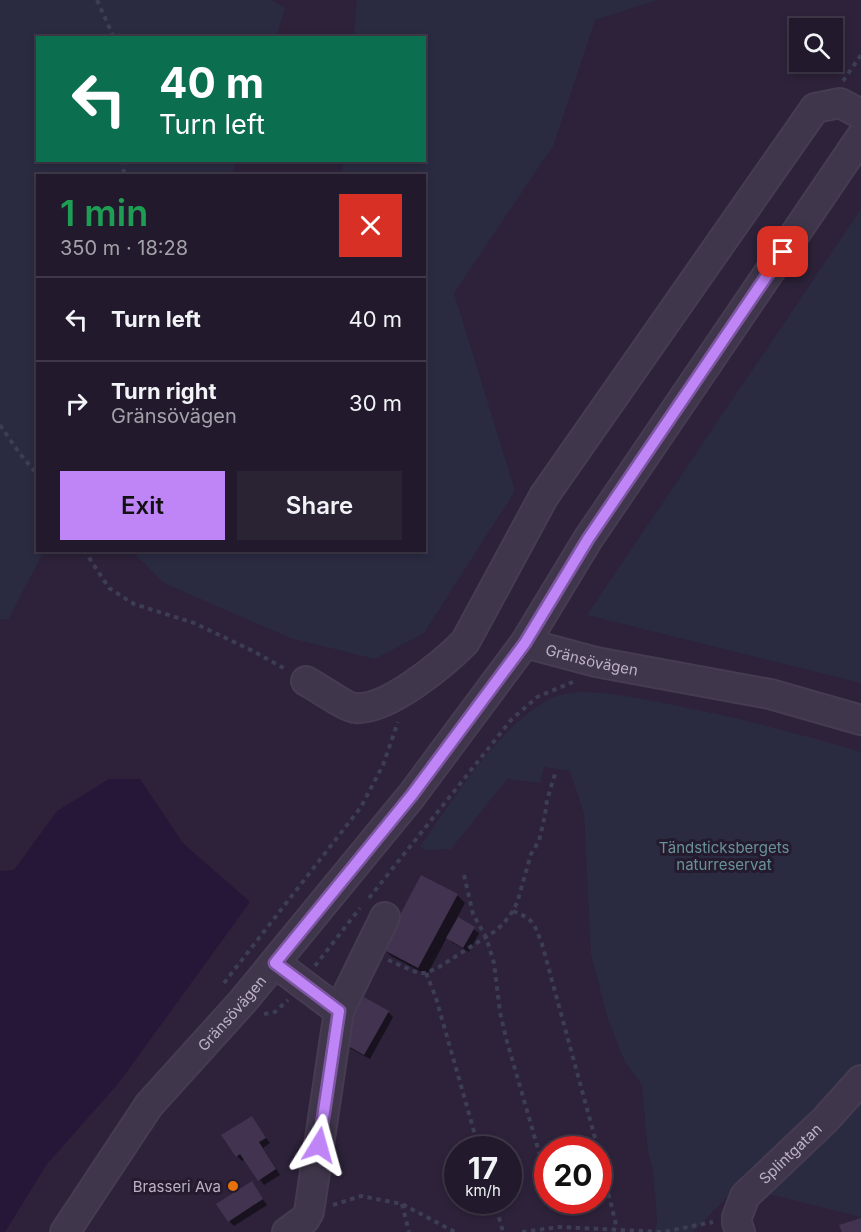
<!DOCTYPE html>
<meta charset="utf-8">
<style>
:root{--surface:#221a2c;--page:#2a2334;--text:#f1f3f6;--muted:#a2a1a9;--line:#3f3848;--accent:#bf85f7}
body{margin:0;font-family:Inter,sans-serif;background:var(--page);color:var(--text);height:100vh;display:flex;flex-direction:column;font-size:22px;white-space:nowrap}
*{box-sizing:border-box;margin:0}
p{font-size:20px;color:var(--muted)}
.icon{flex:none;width:33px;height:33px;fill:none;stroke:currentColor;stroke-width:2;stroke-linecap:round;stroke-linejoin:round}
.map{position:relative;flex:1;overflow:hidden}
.details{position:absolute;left:36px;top:174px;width:390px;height:378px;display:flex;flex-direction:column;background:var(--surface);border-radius:0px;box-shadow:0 3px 9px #0003,0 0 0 2px var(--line)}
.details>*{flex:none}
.top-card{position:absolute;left:36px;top:36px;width:390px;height:126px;border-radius:0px;box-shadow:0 3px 9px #0003,0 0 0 2px var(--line);background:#0b6e4f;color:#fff;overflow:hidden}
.buttons{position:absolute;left:789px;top:18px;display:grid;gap:12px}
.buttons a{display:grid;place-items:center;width:54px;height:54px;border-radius:0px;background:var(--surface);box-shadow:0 3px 9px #0003,0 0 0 2px var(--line);font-size:30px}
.speed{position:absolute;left:444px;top:1136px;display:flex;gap:12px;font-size:30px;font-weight:700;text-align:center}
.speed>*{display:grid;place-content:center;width:78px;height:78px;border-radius:50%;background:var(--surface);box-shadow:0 3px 9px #0003,0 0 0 2px var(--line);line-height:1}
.speed small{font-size:15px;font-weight:400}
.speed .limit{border:9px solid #d22;background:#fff;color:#111}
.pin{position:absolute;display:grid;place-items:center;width:51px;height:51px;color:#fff;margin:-26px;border-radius:12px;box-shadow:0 3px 9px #0006}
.me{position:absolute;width:66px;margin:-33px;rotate:8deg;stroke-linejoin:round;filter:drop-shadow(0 0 4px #0008)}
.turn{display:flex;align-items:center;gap:21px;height:126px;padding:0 24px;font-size:27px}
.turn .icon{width:78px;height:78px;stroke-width:2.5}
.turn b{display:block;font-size:42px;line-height:51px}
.round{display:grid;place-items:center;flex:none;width:63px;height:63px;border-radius:0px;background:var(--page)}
.summary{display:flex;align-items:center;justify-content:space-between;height:102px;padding:0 24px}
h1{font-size:36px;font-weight:600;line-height:45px;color:#1e9e55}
.button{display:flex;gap:12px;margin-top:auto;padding:12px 24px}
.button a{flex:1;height:69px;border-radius:0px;background:var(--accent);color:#111;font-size:24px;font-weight:600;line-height:69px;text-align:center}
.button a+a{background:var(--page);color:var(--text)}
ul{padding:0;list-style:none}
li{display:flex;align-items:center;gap:18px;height:84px;padding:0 24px;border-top:2px solid var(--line)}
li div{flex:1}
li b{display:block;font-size:22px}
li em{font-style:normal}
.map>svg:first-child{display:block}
.green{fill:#2a2a41}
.water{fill:#261638}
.shadow{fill:#0007}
.building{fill:#423451}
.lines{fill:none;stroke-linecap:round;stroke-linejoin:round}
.minor-casing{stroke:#463c51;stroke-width:32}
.path{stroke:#3d3d54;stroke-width:4;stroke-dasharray:4.5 4.5;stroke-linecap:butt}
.minor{stroke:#40364b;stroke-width:28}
.route-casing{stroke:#7c56a1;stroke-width:15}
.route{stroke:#bf85f7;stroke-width:10}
.food-dot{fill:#e8710a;stroke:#251b2f;stroke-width:2}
.labels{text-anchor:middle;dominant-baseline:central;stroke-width:6;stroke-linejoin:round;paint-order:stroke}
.street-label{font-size:15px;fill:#bcb1c7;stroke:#251b2f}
.park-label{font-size:15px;fill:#689298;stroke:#251b2f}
.poi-label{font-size:15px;fill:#bcb1c7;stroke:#251b2f;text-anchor:end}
</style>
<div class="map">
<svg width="861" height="1232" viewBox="0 0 861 1232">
<rect width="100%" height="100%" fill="#2d223a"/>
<g class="green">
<path d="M0,0h271l14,8 -9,29 -238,1v122l199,1 -5,14 -194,1v374l6,1 -36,69 -8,-1z"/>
<path d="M357,0h300l-62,20 -42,126 -99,147 61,198 -91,142 -49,26 -85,-21 -126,-55 -32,-32 292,-1v-374l-82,-1 1,-14 81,-1v-122l-70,-1z"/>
<path d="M861,209v474l-274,-68z"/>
<path d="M577,692c31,0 61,6 91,12 65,12 129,29 193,48v465l-105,-26 -15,-8 -48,49h-39l3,-10 -4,-52 -5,-18 -6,-67 -18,-25 -16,-41 -17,-65 -7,-141 -14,-42 -26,-4 -4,16 -33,-4 -56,70 -26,1 -5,-4c35,-48 77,-119 130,-147 8,-5 18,-5 27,-7z"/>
</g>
<path class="water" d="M109,779h31l43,64 67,59 -132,182 -71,80 -42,68h-5v-361l14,-1 43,-59z"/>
<g class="shadow">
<path d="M457,895l8,8 -8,15 22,15 -10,19 -16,-9 -6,-6 -20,38 -36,-19 -8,-8z"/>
<path d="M388,1012l5,5 -23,42 -24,-13z"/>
<path d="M251,1118l19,25 -7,5 17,27 -16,10 -19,-26 -3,2 -5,-5 -13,-20z"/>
<path d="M251,1183l16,22 -33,21 -5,-5z"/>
</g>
<g class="building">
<path d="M421,875l37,19 -40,74 -36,-19z"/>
<path d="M458,917l17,10 -12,21 -17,-10z"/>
<path d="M364,997l25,14 -25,44 -25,-14z"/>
<path d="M252,1116l14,22 -7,4 17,27 -18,12 -18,-27 -4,3 -15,-22z"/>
<path d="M252,1181l11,18 -35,23 -12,-18z"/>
<path d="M861,1218v14h-19l-3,-7z"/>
</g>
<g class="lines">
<defs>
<g id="minor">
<path id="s1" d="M525,643l71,19 174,32 91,26"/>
<path d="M306,681c10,5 41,27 49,27 32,3 88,-44 110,-66l79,-146 271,-388 25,-5 21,11"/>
<path d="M275,963l64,48 -30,201 -4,7 -18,13"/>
<path d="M339,1011l46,-94"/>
<path id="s2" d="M65,1232l84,-127 94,-104 169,-206 113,-152 63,-104 273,-402"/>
<path id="s3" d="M740,1232l-3,-9v-6l8,-21 80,-76 36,-40"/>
</g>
</defs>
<use href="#minor" class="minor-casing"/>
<g class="path">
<path d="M97,0l17,38"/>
<path d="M843,81l18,-26"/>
<path d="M123,160l1,16"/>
<path d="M0,425l20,29 18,21"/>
<path d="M84,550l25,38 25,16 60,19 59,28 34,19"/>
<path d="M464,875l9,39 13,23 8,26 6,49 6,26 35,121"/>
<path d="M369,898l142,-178 26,-23 36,-15"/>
<path d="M513,911c21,8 21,13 29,33l56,205"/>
<path d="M388,960l30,13h8l13,-6 58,-37 12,-13 8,-14 14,-49 8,-13 6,-26 2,-15 8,-26"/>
<path d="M315,966l45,-58"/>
<path d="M426,973l10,25 43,151"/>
<path d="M224,983l137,-176 22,-42 15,-43"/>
<path d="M264,1014l11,-2 13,-12"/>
<path d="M598,1150l19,79"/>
<path d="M494,1200l9,32"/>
<path d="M402,1204l7,28"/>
<path d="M333,1205l28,-9 41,8 53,28"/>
<path d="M522,1232l38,-5 103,5 50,-10"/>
</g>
<use href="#minor" class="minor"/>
</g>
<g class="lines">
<defs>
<path id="route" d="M319,1145l20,-134 -64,-48 137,-168 113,-152 63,-104 195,-287"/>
</defs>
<use href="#route" class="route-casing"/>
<use href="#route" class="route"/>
</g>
<circle class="food-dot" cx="233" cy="1186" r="6"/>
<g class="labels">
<g class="street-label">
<text stroke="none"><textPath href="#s1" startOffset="69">Gränsövägen</textPath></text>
<text stroke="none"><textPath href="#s2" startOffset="276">Gränsövägen</textPath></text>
<text stroke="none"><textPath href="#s3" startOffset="100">Splintgatan</textPath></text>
</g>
<g class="park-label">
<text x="724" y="847">Tändsticksbergets<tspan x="724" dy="17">naturreservat</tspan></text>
</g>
<g class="poi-label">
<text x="221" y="1186">Brasseri Ava</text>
</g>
</g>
</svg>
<div class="buttons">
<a><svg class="icon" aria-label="search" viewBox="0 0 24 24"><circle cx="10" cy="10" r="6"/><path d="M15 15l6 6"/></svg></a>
</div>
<div class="speed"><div>17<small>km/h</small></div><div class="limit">20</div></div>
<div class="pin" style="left:783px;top:252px;background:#d93025"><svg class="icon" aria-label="arrive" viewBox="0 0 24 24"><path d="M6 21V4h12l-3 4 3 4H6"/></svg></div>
<svg class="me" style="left:319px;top:1145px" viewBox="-20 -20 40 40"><path d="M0-17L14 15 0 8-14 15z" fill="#bf85f7" stroke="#fff" stroke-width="4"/></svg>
<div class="top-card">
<div class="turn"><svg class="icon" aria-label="left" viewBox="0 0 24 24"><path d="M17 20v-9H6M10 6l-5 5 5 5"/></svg><div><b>40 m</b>Turn left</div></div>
</div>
<section class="details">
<div class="summary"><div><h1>1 min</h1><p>350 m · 18:28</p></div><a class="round" style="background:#d93025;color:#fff"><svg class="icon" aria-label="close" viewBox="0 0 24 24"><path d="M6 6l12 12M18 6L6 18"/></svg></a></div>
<ul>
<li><svg class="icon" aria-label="left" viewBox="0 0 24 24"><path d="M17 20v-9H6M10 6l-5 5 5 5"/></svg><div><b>Turn left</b></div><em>40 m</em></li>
<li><svg class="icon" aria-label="right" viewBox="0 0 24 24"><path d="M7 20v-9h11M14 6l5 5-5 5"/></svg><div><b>Turn right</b><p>Gränsövägen</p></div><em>30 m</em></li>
</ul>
<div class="button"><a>Exit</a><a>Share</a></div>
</section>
</div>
